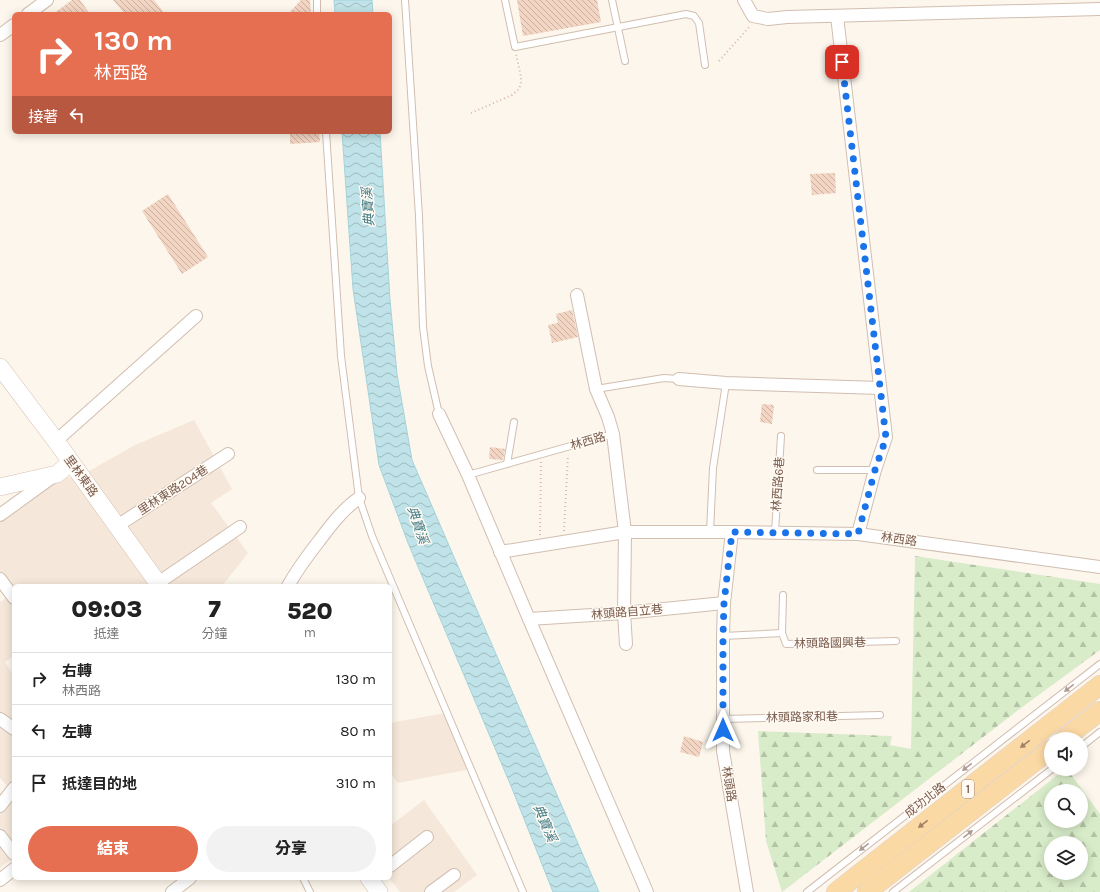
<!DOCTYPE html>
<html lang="zh-TW">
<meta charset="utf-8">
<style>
:root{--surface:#fff;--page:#f2f2f2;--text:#222;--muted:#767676;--line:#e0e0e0;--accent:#e76f51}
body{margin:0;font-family:Karla,"Noto Sans TC",sans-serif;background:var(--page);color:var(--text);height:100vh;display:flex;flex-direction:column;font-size:15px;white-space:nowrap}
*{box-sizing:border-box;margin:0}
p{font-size:13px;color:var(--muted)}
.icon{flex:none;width:22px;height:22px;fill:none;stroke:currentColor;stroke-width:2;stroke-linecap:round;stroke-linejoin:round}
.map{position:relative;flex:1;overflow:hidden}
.side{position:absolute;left:12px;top:584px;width:380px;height:296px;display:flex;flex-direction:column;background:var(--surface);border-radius:6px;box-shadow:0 2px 10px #0003}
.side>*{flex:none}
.guide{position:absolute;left:12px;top:12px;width:380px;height:122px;border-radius:6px;box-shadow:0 2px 10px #0003;background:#e76f51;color:#fff;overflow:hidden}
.fabs{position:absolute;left:1044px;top:732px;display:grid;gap:8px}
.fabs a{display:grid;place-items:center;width:44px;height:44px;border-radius:50%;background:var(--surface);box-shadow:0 2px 10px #0003;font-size:20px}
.pin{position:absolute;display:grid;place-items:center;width:34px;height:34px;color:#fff;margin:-17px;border-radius:8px;box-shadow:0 2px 6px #0006}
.me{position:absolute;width:44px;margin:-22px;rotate:0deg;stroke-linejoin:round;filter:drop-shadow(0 0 3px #0008)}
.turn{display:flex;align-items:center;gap:14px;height:84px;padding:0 16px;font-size:18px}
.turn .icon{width:52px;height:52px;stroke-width:2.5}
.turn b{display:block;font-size:28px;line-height:34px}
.then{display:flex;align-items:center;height:38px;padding:0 16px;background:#0003;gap:8px;font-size:15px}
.eta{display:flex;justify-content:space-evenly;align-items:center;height:68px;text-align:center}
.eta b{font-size:24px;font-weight:800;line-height:28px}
.primary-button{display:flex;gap:8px;margin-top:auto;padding:8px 16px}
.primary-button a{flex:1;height:46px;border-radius:24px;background:var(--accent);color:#fff;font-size:16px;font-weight:800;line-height:46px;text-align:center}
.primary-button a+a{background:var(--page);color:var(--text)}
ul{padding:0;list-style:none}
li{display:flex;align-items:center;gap:12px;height:52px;padding:0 16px;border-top:1px solid var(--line)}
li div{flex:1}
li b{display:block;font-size:15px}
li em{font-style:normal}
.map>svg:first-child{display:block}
.residential{fill:#f5e8da}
.forest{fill:url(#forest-firs);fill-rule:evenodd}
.water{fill:url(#water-waves);stroke:#a5d3da}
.building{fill:url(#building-back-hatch)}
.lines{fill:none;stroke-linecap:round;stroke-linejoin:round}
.lane-casing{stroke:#d1beb0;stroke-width:8}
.street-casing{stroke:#d1beb0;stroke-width:14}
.secondary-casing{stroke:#d6c0b0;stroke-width:18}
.primary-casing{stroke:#dad1cd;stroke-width:20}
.path{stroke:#d9b8a5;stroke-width:2;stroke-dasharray:1 3;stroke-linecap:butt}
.lane{stroke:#fff;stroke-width:6}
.street{stroke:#fff;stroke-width:12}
.secondary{stroke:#fff;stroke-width:17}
.primary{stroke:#fbd9a5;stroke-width:19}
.oneway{fill:#af9d94}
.oneway2{fill:#a18267}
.route{stroke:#1a73e8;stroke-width:7;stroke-dasharray:0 12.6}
.labels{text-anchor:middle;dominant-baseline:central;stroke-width:3;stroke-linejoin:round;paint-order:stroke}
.shield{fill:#fffaf3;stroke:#a28b7f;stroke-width:1}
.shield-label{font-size:11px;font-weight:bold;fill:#7a5c4d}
.street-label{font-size:12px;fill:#7a5c4d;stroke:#fffaf3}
.water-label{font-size:13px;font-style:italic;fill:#437c86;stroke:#fffaf3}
</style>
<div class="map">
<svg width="1100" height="892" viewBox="0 0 1100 892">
<defs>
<pattern id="forest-firs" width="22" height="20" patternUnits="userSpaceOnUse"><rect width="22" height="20" fill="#d8ecc9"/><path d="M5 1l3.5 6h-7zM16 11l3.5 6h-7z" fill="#b4c2a5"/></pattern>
<pattern id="water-waves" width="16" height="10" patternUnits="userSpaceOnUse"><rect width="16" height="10" fill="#bfe3e8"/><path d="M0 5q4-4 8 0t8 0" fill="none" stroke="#a0bbbe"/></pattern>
<pattern id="building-back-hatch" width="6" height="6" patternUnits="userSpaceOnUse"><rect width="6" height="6" fill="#f3d5c3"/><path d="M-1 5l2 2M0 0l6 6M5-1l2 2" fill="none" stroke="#cab0a1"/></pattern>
</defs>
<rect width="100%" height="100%" fill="#fdf6ec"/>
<g class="residential">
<path d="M194,420l38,69 -21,14 37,50 -26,33h-208v70l-9,6 9,14v180l-14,12v-66l10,-13 -10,-11v-176l8,-5 -8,-11v-65l64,-45 11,3 60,-34z"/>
<path d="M445,713l26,56 -73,14 -8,-11v-49z"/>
<path d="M424,800l53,75 -23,17h-54l-11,-14 1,-52z"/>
</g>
<g class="forest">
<path d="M915,556l185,28v66l-79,58 -239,184 -16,-51 -8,-110 134,5 -2,9 21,4z"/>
<path d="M1065,769h2l33,45v78h-191zM1051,791h30v30h-30zM1051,843h30v30h-30z"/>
</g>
<g class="water">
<path d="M334,0h38l1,14h-38z"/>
<path d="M342,132h38l10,168 7,74 15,86 187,432h-46l-42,-106 -103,-243 -29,-78 -26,-176z"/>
</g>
<g class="building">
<path d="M72,0h8l10,14h-37z"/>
<path d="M113,0h41l11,14h-40z"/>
<path d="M301,0h9l1,14h-23z"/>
<path d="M517,0h80l4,22 -78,14z"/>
<path d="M290,132h29l1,10 -30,2z"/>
<path d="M835,173l1,20 -24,2 -2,-21z"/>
<path d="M168,194l40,63 -26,17 -40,-63z"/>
<path d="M572,310l6,27 -26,6 -4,-18 10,-2 -2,-9z"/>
<path d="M762,404l12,1 -2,19 -12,-2z"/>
<path d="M490,447l15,2 -2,11 -14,-1z"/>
<path d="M684,736l19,6 -4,15 -19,-5z"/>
</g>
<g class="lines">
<defs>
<g id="lane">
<path d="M317,0v14"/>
<path d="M405,0l14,216 4,111 5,39 11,48"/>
<path d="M505,0l10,47 171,-33 8,2 5,7 6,42"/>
<path d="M612,0l13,61"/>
<path d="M326,132l15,224 18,142 13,38 151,356"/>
<path d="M596,389l68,-11 15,1"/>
<path d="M507,464l7,-42"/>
<path d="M817,470h58"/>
<path d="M468,475l145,-41"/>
<path d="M710,532l3,-64 13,-85"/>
<path d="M775,532l6,-96"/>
<path d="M782,633l1,-38"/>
<path d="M723,636l59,-3 4,11 110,-3"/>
<path d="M723,719l157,-4"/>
<path d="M1081,747l19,-15"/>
<path d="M303,878l7,14"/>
<path d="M807,892l293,-228"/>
<path d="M893,892l159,-123"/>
</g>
<g id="street">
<path d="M744,0l9,16 15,3 19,-2 313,-8"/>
<path d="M28,14l19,-14"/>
<path d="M837,16l49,421 -11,33 -17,64"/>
<path d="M0,35l14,-10"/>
<path d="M577,295l19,94 12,28 5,17 12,98 -1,81 2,31"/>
<path d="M679,379l47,4 154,5"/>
<path d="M439,414l29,61 61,144 118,273"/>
<path d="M56,441l140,-125"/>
<path d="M0,515l51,-37"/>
<path d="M117,526l111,-72"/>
<path d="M732,532l-8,71 -1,33v115l24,141"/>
<path d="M500,552l125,-20h107l126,2 242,33"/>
<path d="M0,579l14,19"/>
<path d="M158,583l82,-56"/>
<path d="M288,586c9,-16 20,-31 31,-45 12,-16 24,-32 40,-43"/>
<path d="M529,619l95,-6 100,-10"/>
<path d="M0,719l14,10"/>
<path d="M0,806l14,-18"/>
<path d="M0,836l14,18"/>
<path d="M390,866l37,-29"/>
<path d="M0,880l14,-11"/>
<path d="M172,892l18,-14"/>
<path d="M431,892l23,-17"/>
</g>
<g id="secondary">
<path d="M0,367l56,74 104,145"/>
<path d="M0,487l57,-13 14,-12"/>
<path d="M369,878l10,14"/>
</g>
<g id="primary">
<path d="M1064,739l36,-28"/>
<path d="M836,892l264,-207"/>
<path d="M867,892l184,-143"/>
</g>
</defs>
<use href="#lane" class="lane-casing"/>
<use href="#street" class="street-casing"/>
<use href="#secondary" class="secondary-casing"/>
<use href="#primary" class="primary-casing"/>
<g class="path">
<path d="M719,61l31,-35"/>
<path d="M471,113l41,-18 7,-6 2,-6v-6l-5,-23"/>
<path d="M564,531l4,-76"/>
<path d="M540,535l1,-73"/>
</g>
<use href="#lane" class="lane"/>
<use href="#street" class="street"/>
<use href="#secondary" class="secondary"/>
<use href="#primary" class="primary"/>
</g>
<defs><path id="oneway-solid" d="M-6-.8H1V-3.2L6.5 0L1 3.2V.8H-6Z"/></defs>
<g class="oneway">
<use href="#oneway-solid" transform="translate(1069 688) rotate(142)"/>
<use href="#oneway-solid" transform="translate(967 767) rotate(142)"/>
<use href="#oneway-solid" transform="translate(968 834) rotate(-38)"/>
<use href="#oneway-solid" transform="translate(864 847) rotate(142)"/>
</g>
<g class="oneway2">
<use href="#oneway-solid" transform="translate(1025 744) rotate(142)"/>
<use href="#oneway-solid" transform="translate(923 824) rotate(142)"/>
</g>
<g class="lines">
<path class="route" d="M723,730v-94l1,-33 8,-71 126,2 17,-64 11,-32 -44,-376"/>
</g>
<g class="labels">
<rect class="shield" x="962" y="780" width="12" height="18" rx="3"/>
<g class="shield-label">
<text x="968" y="789">1</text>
</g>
<g class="street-label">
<text transform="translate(588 441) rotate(-16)">林西路</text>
<text transform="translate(81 476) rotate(54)">里林東路</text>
<text transform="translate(778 484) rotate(-86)">林西路6巷</text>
<text transform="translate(173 490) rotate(-33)">里林東路204巷</text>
<text transform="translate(899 539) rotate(8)">林西路</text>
<text transform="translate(627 612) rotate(-5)">林頭路自立巷</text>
<text transform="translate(830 643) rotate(-1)">林頭路國興巷</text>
<text transform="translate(802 717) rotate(-1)">林頭路家和巷</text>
<text transform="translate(729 784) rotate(80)">林頭路</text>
<text transform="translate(925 800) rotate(-38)">成功北路</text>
</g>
<g class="water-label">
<text transform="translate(368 207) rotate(-94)">典寶溪</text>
<text transform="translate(418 525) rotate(71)">典寶溪</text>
<text transform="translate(545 823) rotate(67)">典寶溪</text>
</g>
</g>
</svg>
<div class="fabs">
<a><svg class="icon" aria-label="sound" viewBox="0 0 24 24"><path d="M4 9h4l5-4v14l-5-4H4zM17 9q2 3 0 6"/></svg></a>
<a><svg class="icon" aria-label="search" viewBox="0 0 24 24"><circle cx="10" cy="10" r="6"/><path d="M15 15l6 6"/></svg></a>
<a><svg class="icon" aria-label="layers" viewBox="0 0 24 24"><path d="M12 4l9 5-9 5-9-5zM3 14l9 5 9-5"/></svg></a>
</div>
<div class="pin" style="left:842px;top:62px;background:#d93025"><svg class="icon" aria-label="arrive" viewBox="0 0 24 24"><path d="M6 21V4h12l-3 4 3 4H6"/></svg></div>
<svg class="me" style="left:723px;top:730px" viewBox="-20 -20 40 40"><path d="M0-17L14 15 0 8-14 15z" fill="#1a73e8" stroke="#fff" stroke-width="4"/></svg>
<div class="guide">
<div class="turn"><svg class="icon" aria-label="right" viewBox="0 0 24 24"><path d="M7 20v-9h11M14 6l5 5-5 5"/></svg><div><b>130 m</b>林西路</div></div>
<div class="then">接著<svg class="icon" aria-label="left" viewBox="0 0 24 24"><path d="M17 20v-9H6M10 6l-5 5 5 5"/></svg></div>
</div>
<section class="side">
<div class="eta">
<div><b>09:03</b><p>抵達</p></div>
<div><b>7</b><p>分鐘</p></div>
<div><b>520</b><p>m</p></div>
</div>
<ul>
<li><svg class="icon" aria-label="right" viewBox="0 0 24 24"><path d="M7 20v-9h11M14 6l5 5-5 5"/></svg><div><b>右轉</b><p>林西路</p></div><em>130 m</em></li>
<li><svg class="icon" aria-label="left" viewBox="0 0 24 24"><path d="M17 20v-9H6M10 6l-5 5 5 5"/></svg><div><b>左轉</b></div><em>80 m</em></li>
<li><svg class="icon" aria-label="arrive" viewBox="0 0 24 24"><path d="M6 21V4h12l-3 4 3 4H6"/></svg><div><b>抵達目的地</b></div><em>310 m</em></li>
</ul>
<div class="primary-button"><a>結束</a><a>分享</a></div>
</section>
</div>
